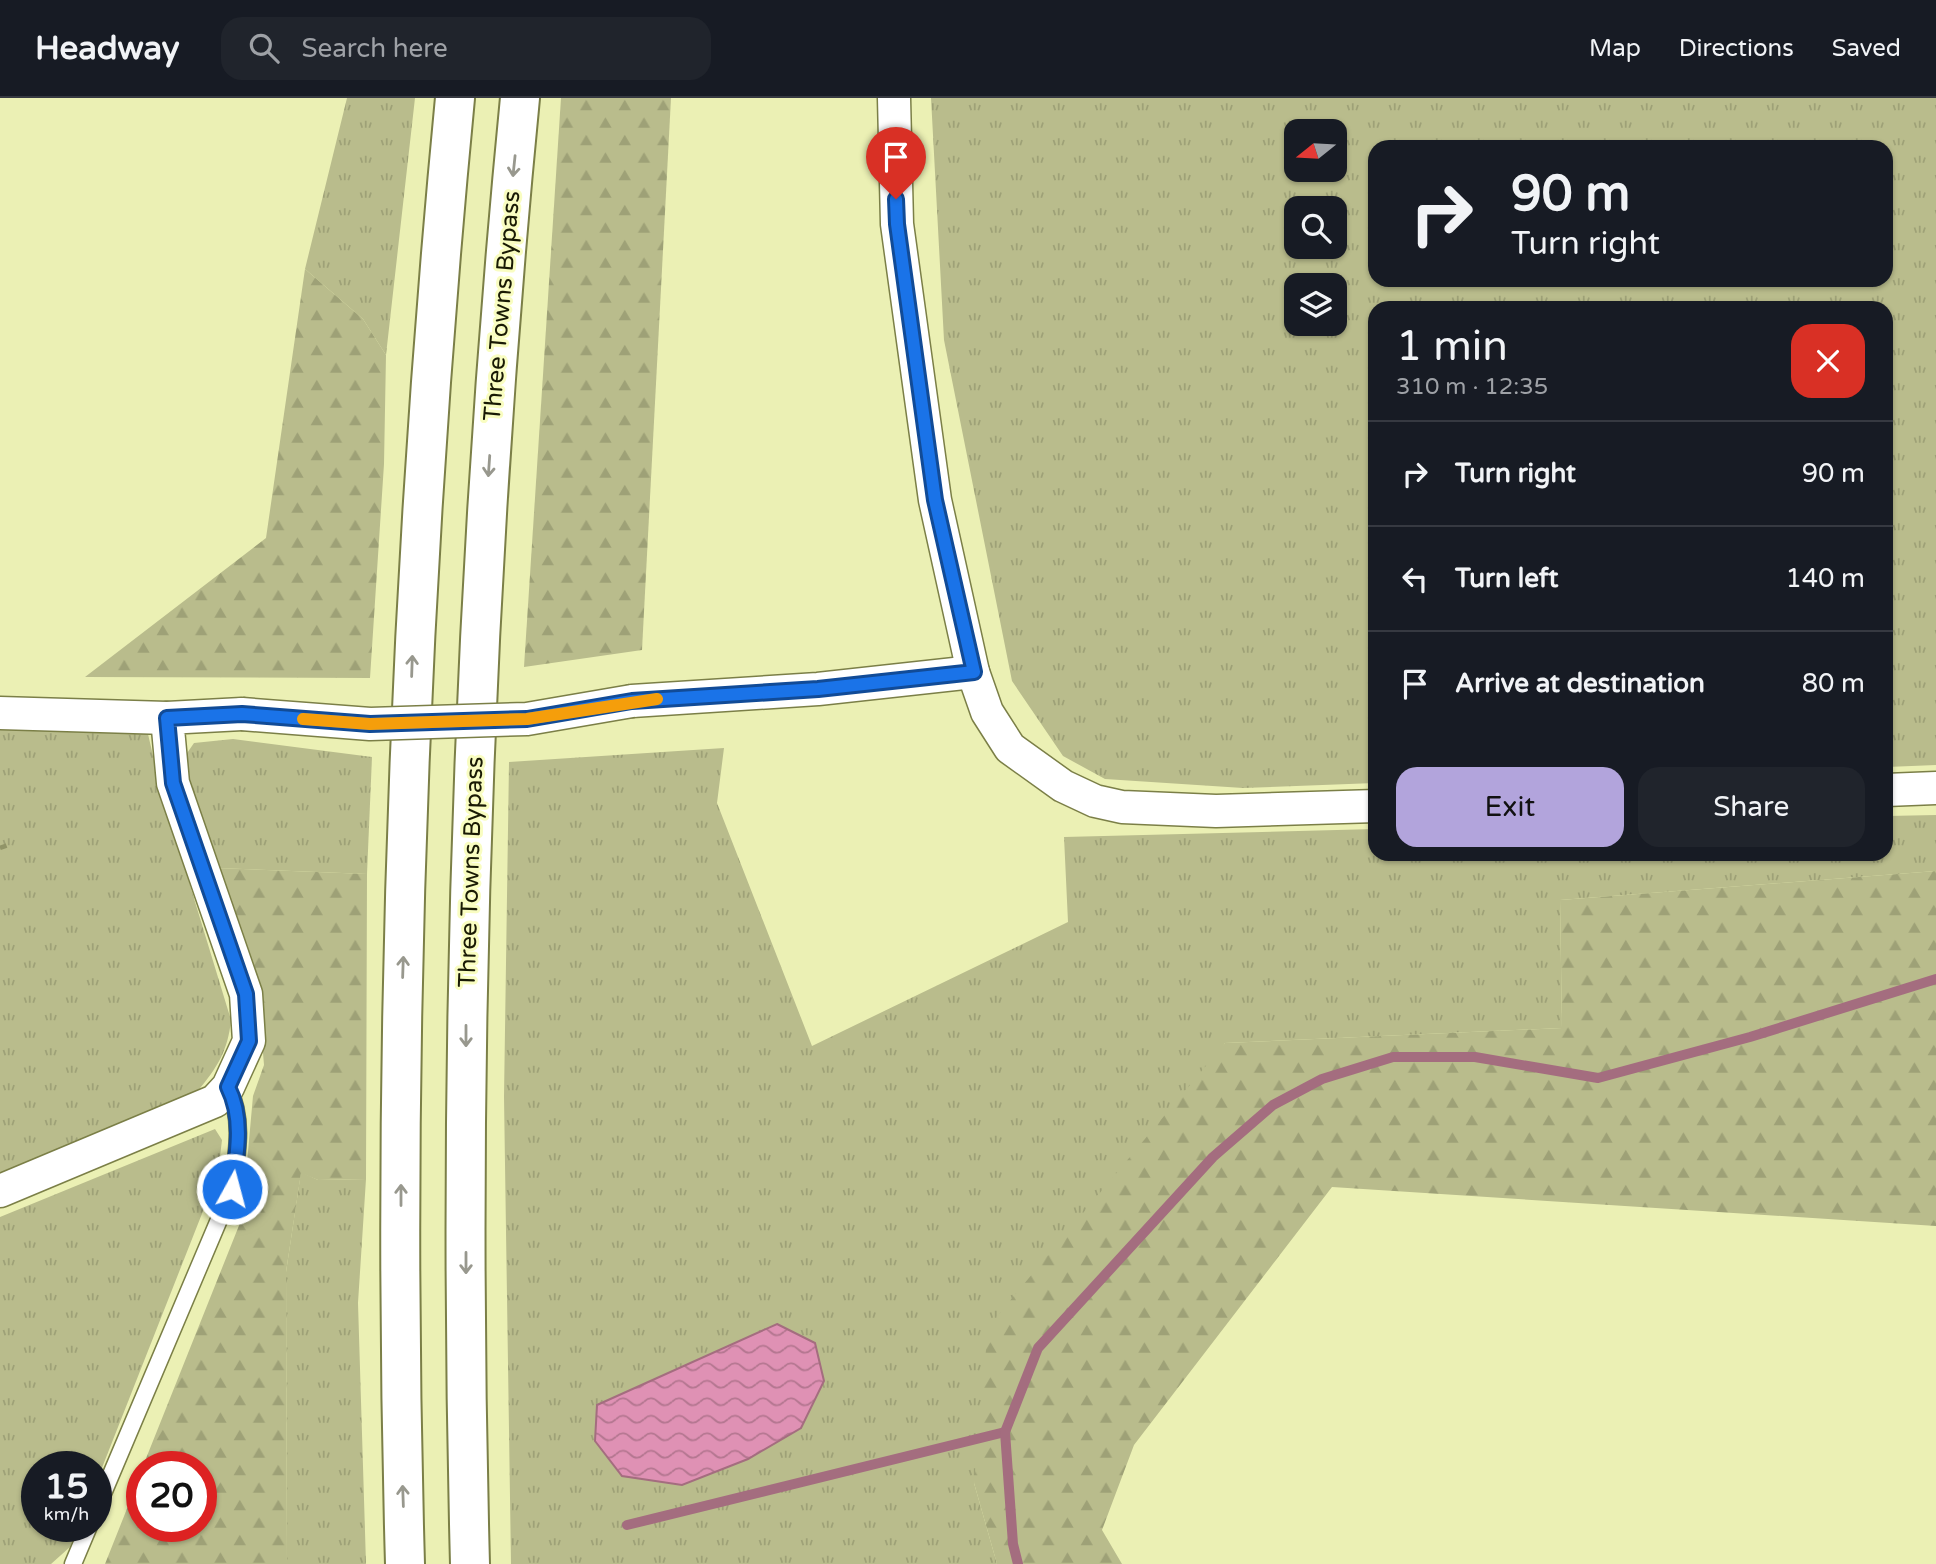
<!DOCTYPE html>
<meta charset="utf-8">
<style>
:root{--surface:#171b24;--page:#20242c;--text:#f1f3f6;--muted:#9ea1a6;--line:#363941;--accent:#b2a4dc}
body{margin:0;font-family:"Varela Round",sans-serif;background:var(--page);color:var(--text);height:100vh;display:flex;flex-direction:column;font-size:26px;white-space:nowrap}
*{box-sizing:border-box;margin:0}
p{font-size:23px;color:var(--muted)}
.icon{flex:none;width:38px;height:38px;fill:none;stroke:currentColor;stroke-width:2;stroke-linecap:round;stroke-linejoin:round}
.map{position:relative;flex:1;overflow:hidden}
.details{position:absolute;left:1368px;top:203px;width:525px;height:560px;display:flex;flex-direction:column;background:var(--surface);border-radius:21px;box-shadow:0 2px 5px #0004}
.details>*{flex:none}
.guide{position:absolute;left:1368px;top:42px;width:525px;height:147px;border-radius:21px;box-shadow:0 2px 5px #0004;background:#171b24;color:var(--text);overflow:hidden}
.needle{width:46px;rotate:252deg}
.controls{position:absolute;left:1284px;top:21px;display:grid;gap:14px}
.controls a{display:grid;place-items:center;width:63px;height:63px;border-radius:14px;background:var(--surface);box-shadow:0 2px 5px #0004;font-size:35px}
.speed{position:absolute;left:21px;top:1353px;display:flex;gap:14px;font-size:35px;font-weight:700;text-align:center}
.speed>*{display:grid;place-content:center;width:91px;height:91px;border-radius:50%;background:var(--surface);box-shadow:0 2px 5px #0004;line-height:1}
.speed small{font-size:18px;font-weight:400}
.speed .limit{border:10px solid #d22;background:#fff;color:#111}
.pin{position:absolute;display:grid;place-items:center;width:60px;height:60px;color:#fff;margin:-72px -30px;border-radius:50% 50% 50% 0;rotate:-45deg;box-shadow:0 0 7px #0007}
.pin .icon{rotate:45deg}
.me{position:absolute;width:77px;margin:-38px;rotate:7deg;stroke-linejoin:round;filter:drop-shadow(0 0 5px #0008)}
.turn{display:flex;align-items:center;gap:24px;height:147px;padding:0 28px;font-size:32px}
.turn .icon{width:91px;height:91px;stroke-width:2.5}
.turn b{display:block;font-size:49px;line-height:60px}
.round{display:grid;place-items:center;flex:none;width:74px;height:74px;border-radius:21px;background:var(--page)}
.overview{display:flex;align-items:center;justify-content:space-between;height:119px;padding:0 28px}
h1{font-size:42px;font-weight:600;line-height:52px}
.action{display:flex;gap:14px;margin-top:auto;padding:14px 28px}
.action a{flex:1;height:80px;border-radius:21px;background:var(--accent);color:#111;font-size:28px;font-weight:600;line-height:80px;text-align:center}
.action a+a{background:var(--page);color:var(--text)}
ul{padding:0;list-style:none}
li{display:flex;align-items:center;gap:21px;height:105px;padding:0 28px;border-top:2px solid var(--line)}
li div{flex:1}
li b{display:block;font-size:26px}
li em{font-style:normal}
header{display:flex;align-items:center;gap:42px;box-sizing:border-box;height:98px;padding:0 35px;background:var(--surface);border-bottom:2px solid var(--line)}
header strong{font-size:33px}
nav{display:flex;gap:38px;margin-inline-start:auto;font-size:24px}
.search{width:490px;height:63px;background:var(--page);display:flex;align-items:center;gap:18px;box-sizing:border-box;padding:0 24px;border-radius:21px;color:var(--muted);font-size:26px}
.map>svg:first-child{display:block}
.grass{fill:url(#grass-tufts);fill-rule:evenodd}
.forest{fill:url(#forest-firs)}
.water{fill:url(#water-waves);stroke:#a46d7f;stroke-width:2}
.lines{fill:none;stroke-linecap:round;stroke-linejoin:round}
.stream{stroke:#a46d7f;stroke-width:10}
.service-casing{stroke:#7b7f47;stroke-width:19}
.minor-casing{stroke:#7b7f47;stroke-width:35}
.trunk-casing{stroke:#7b7f47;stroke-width:42}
.path{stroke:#919468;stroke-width:4.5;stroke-dasharray:7 3.5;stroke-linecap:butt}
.service{stroke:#fff;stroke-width:16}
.minor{stroke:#fff;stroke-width:32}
.trunk{stroke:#fff;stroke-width:38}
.minor-bridge-casing{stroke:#7b7f47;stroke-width:35;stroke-linecap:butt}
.minor-bridge{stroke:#fff;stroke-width:32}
.oneway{stroke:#98988e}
.route-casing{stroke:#114b97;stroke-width:18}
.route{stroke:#1a73e8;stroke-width:12}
.slow{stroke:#f59e0b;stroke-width:12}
.labels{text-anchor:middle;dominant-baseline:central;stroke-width:6;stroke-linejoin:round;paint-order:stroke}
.street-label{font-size:24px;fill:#191a04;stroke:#f9fdc1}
</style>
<header>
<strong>Headway</strong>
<div class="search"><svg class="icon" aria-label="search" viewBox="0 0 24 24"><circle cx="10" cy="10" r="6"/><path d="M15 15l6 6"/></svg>Search here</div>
<nav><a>Map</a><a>Directions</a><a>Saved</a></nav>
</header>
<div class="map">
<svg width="1936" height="1466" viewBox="0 0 1936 1466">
<defs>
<pattern id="grass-tufts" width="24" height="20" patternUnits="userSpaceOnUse" patternTransform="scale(1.75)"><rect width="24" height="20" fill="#b9bc8c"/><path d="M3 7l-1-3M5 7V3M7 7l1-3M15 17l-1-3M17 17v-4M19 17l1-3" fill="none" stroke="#9ea177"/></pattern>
<pattern id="forest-firs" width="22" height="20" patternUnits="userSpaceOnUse" patternTransform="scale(1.75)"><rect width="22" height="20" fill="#b9bc8c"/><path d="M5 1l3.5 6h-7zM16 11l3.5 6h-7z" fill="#9ea177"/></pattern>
<pattern id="water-waves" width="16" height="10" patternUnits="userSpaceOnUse" patternTransform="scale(1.75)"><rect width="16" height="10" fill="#df91b4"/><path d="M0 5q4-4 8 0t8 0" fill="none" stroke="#b47690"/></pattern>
</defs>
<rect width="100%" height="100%" fill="#ebf0b4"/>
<g class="grass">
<path d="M347,0h68l-29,257 -23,-36 -58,-50z"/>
<path d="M931,0h1005v667l-49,2 -1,-459h-510l-1,475 -132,5 -138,-9 -42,-23 -51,-75 -68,-341zM1335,33v39h-38v-39zM1886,49v133h-510v-133zM1335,110v39h-38v-39zM1335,187v39h-38v-39z"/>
<path d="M0,629l148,7 13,56 70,230c-3,31 -14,48 -34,72l-197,81z"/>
<path d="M233,641l139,18 -5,117 -151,-6 -35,-106 13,-19z"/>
<path d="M724,650l-7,55 95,243 256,-124 -4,-85 311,-8 1,25h510l1,-38 49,-1v56l-376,29 2,128 -337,15 -251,440 23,81h-486l-7,-467 5,-335z"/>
<path d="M215,1031l7,11 -4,33 -122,310v-17h-59v60h42l-9,21 -19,17h-51v-347z"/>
<path d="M301,1074l17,8 48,-1 -8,124 8,261h-79l-1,-292z"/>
</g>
<g class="forest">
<path d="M561,0h110l-29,552 -118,17z"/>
<path d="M305,171l58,50 23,36 -2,109 -14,214 -285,-1 181,-139z"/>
<path d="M216,770l151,6 -1,305 -48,1 -17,-7 -15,99 1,292h-182l37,-93v55h59v-60h-58l99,-248 11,-122 11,-31 -4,-49z"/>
<path d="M1936,773v355l-604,-39 -198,258 -32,85 20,34h-125l-23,-81 14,-156 237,-284 337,-15 -2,-128z"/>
</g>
<path class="water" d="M777,1226l38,19 9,38 -23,47 -53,31 -66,26 -60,-9 -27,-35 2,-36z"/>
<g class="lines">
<g class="stream">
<path d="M627,1427l378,-93"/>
<path d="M1018,1466l-5,-20 -8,-112 33,-84 175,-191 60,-52 49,-26 71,-22h82l123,21 152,-41 186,-58"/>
</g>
<defs>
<g id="service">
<path d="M96,1412l136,-321c5,-35 12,-70 -4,-102"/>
<path d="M73,1466l16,-38"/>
</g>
<g id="minor">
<path d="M894,0l3,126 38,276 38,172 14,40 23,36 53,38 32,15 27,6 94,4 160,-5"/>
<path d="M632,603l186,-12 155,-17"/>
<path d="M0,615l167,5"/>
<path d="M1886,692l50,-2"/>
<path d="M0,1093l215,-90 13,-14 21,-46 -3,-47 -73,-211 -6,-65 75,-4"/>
</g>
<g id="trunk">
<path d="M405,1466c-14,-489 3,-979 50,-1466"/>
<path d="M470,1466c-13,-489 2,-979 50,-1466"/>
</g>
</defs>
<use href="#service" class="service-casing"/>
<use href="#minor" class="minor-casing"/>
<use href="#trunk" class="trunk-casing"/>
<path class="path" d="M0,750l8,-3"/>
<use href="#service" class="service"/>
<use href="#minor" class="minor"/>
<use href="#trunk" class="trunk"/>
<defs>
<path id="minor-bridge" d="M242,616l128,10 157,-5 105,-18"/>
</defs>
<use href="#minor-bridge" class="minor-bridge-casing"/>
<use href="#minor-bridge" class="minor-bridge"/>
</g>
<defs><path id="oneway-shaft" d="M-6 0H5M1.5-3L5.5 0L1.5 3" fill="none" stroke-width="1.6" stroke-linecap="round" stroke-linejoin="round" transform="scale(1.75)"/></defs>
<g class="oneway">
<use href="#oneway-shaft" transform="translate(514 68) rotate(96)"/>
<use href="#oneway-shaft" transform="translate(489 368) rotate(94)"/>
<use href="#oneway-shaft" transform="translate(412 568) rotate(-88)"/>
<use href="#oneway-shaft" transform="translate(403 869) rotate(-88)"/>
<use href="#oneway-shaft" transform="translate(466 938) rotate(90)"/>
<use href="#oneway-shaft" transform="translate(401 1097) rotate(-90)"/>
<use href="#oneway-shaft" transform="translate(466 1165) rotate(90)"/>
<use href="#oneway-shaft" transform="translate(403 1398) rotate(-92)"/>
</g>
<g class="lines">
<defs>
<path id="route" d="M232,1091c5,-35 12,-70 -4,-102l21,-46 -3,-47 -73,-211 -6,-65 75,-4 128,10 157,-5 105,-18 186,-12 156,-17 -39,-172 -38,-276 -1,-25"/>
</defs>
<use href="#route" class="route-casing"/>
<use href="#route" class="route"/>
<path class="slow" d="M303,621l67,5 157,-5 130,-20"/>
</g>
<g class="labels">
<g class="street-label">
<text transform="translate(502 208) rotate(-85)">Three Towns Bypass</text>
<text transform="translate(471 774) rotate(-88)">Three Towns Bypass</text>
</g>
</g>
</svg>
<div class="controls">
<a><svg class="needle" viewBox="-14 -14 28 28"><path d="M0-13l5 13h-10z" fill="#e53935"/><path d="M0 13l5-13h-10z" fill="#9ea1a6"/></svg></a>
<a><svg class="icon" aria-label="search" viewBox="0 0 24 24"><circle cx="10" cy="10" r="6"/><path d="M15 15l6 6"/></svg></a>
<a><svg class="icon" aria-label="layers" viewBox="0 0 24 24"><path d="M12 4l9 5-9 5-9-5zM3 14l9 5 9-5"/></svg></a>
</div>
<div class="speed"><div>15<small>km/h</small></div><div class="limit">20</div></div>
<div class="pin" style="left:896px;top:101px;background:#d93025"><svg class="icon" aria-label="arrive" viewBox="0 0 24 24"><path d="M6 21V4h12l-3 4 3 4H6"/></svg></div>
<svg class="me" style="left:232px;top:1091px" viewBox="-20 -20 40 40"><circle r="17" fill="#1a73e8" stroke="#fff" stroke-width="3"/><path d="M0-11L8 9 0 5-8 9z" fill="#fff"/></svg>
<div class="guide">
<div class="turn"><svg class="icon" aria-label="right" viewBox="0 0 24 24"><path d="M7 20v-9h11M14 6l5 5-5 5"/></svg><div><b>90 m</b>Turn right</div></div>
</div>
<section class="details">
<div class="overview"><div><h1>1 min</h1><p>310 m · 12:35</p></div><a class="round" style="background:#d93025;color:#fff"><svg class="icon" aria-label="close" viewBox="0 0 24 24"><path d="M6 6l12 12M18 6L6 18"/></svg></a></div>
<ul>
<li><svg class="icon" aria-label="right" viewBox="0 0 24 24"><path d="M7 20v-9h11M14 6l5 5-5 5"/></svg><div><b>Turn right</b></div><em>90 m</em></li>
<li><svg class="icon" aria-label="left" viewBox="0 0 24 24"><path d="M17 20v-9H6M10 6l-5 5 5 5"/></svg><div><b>Turn left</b></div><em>140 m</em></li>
<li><svg class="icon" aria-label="arrive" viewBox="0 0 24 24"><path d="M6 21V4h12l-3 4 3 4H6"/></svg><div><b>Arrive at destination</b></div><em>80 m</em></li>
</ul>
<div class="action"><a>Exit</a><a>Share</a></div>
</section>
</div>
